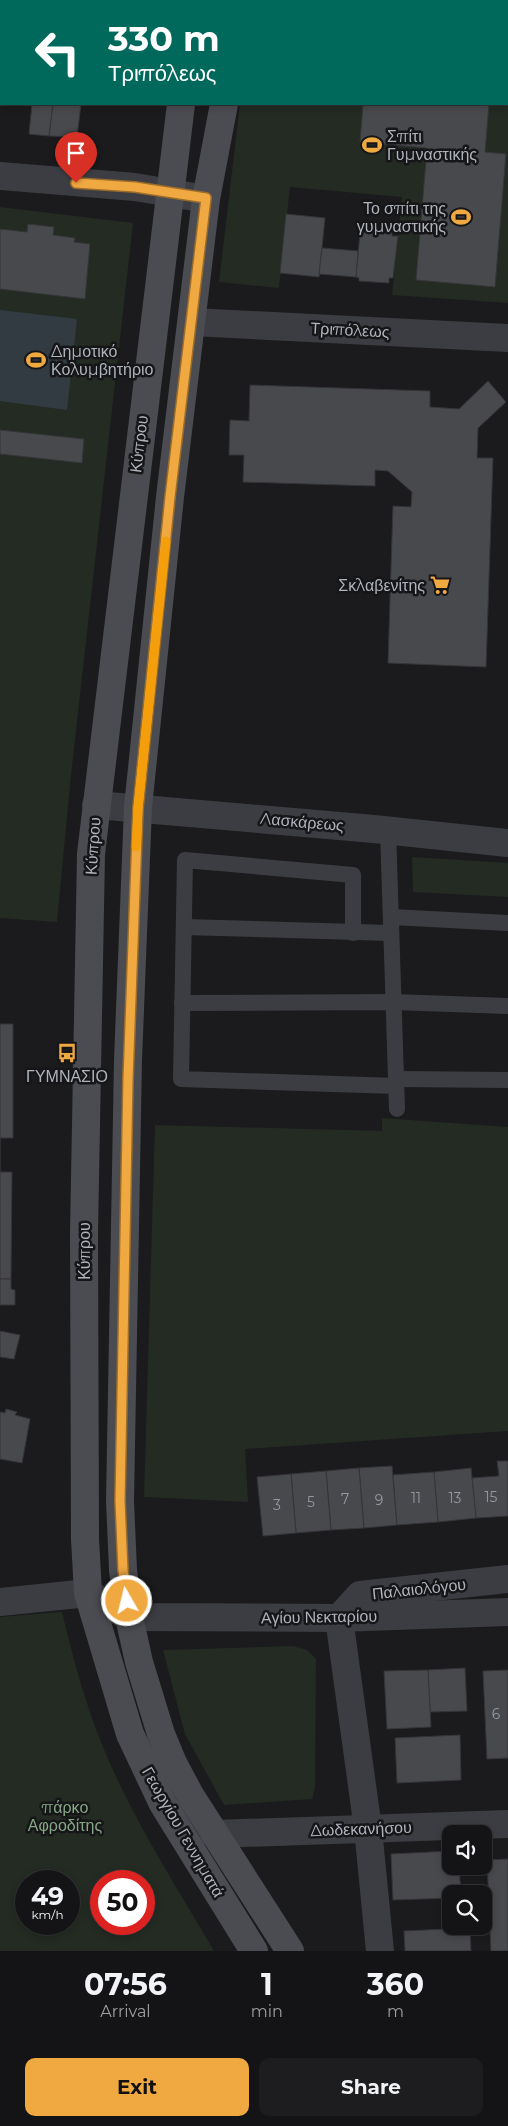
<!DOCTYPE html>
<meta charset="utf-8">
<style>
:root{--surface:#141416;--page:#1d1d1f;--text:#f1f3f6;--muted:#9d9ea1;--line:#333335;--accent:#f0a840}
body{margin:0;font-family:Montserrat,sans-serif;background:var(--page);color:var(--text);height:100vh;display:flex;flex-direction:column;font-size:19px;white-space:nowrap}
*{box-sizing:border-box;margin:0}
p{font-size:16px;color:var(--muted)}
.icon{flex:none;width:28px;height:28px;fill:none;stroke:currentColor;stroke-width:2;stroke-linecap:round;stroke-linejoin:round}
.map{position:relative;height:1951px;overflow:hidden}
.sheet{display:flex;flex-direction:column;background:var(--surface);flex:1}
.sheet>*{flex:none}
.top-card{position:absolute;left:0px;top:0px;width:509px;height:105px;box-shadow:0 2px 8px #0003,0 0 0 1px var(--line);background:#00695c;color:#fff;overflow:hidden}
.fabs{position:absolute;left:442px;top:1825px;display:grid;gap:10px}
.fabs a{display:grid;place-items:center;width:50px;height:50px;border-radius:10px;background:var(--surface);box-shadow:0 2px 8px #0003,0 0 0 1px var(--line);font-size:25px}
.speed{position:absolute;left:15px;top:1870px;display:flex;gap:10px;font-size:25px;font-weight:700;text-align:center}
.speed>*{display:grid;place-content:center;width:65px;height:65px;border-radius:50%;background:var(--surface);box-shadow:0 2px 8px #0003,0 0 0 1px var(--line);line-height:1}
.speed small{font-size:12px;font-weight:400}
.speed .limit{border:8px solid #d22;background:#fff;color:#111}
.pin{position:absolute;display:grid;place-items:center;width:42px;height:42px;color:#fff;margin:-51px -21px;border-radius:50% 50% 50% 0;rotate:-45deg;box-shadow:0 0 5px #0007}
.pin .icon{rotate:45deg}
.me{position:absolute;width:55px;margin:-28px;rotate:352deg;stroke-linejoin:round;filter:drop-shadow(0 0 4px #0008)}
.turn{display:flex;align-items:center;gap:18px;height:105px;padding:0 25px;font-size:22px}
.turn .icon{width:65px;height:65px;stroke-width:2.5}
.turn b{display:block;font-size:35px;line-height:42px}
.eta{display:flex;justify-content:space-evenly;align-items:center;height:85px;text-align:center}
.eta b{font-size:30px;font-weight:700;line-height:35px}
.button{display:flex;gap:10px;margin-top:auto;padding:10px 25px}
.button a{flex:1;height:58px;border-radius:10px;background:var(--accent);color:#111;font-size:20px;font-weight:700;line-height:58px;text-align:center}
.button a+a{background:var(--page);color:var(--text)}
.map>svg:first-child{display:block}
.green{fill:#232b23;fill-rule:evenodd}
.water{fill:#313b41}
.building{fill:#48494d;stroke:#353539}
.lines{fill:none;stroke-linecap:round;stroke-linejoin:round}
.service{stroke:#3c3d42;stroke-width:16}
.minor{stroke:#3c3d42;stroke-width:28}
.tertiary{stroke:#3c3d42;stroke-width:28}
.secondary{stroke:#4a4c52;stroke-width:28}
.route-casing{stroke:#9c6d2a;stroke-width:12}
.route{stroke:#f0a840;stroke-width:9}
.slow{stroke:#f59e0b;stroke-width:9}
.labels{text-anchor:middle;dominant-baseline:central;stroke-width:5;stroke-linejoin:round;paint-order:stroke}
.number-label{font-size:14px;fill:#9498a0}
.poi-label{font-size:16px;fill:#aeb3bc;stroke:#161618;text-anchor:start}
.street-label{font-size:16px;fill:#aeb3bc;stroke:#161618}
.park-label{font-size:16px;fill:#86a785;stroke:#161618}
</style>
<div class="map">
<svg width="508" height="1951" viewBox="0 0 508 1951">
<rect width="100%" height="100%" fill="#1b1b1d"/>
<g class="green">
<path d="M462,0h46v303l-116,-8 10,-98 -112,-10 -11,101 -60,-6 21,-178h268v-103z"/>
<path d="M0,207l133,16 -62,552 -14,147 -57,-4z"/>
<path d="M412,857l96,6v34l-95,-5z"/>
<path d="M382,1118l126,9v304l-263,18 3,53 -104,-5 11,-372 227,6z"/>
<path d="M62,1612c11,46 23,91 41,135 29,71 72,137 111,204h-214v-334zM26,1881h43v43h-43zM144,1881v43h-43v-43z"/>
<path d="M293,1646l14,4 9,9 -1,129 -3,11 -88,6 -39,-71 -22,-84z"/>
</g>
<path class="water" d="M0,310l77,9 -10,91 -67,-9z"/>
<g class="building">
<path d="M60,0h72l-72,1z"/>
<rect x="0" y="29" width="1" height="65"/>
<path d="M32,104h21l-4,32 -20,-2z"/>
<path d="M53,104h28l-4,33 -28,-1z"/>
<path d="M363,104h126l-4,48 21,2 -11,133 -79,-7 11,-132 -67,-6z"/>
<path d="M286,214l39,4 -6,59 -39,-4z"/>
<path d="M28,224l26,3 -1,8 22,3 -1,4 16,2 -5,55 -85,-10v-60l27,3z"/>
<path d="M365,229l27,3v4h6l-5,42h-4v5l-30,-2v-3l-3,-1 4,-44h4z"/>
<path d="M322,248l36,3 -2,26 -37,-3z"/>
<path d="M488,381l18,21 -28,26 -1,30h16l-7,209 -98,-4 5,-157 18,1 1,-15 -24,-21 -13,-1v16l-132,-4 1,-27h-15l1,-35 19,1 1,-36 180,6v16l29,2z"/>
<path d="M0,430l84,9 -2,24 -82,-9z"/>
<path d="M0,1024h13v114h-13v34h12l-1,107h-11z"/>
<path d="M0,1279h11v10l4,1v15h-15z"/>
<path d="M0,1331l20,4 -6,24 -14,-2z"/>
<path d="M6,1409l11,3 -2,3 15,4 -8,44 -22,-4v-47l5,1z"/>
<path d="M497,1461h11v55l-32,2 -4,-40 27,-2z"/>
<path d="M392,1466l5,59 -33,3 -5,-60z"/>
<path d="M359,1468l5,60 -33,2 -5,-59z"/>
<path d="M471,1468l5,50 -38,4 -4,-50z"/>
<path d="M326,1471l5,59 -35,3 -5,-59z"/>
<path d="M434,1472l4,50 -41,3 -4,-50z"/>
<path d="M291,1474l5,59 -33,3 -6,-59z"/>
<path d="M465,1668l2,43 -37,1 -2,-42z"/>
<path d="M428,1670l3,57 -44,2 -3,-58z"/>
<path d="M508,1670v88l-21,1 -4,-88z"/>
<path d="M460,1735l1,45 -64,3 -2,-45z"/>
<path d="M451,1851v15h8l2,28h-10v4l-58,2 -2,-46z"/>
<path d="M508,1859v92h-17l-4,-91z"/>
<path d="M470,1928l1,23h-66l-1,-20z"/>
</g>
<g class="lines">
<g class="service">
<path d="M388,830l9,279"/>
<path d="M391,917l117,6"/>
<path d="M184,927l207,6"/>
<path d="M353,933v-58l-168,-15 -4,219 215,7"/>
<path d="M182,1003l211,-1 115,4"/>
<path d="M396,1079l112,1"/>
</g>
<g class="minor">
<path d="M0,176l135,11 71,12"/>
<path d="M192,322l316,16"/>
<path d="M96,805l278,24 134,14"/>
<path d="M0,1602l88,-9"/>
<path d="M214,1834l294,-10"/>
<path d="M380,1951l-12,-122 -29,-211 21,-23 148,-16"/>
</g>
<path class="tertiary" d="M88,1593l41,24 210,1 169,-6"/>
<g class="secondary">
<path d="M198,1v-1"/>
<path d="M241,1v-1"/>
<path d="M181,104l-90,750 -7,379 1,306 3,54 42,141 33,70 91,147"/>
<path d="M224,104l-18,95 -36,298 -32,310 -10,253 -8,441 3,69 6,47 10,45 22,72 12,29 17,32 100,156"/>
</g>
</g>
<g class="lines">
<defs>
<path id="route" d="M76,183l59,4 71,11 -36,299 -32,311 -10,271 -8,422 3,69 4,31"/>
</defs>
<use href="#route" class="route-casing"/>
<use href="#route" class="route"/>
<path class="slow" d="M136,847l2,-39 28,-267"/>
</g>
<defs>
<symbol id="stadium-bare" viewBox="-9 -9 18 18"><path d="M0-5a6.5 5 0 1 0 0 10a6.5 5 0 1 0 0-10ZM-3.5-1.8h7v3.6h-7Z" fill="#f0a840" stroke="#161618" stroke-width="2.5" paint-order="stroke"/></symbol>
<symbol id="supermarket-bare" viewBox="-9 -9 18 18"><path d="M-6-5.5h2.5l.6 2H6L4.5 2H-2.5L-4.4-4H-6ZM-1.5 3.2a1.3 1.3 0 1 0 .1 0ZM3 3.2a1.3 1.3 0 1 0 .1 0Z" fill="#f0a840" stroke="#161618" stroke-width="2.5" paint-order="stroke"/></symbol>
<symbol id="bus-bare" viewBox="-9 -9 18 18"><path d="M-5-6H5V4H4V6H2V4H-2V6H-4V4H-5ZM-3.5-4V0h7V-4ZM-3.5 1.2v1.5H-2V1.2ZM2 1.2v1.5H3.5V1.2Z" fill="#f0a840" stroke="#161618" stroke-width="2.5" paint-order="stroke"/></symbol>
</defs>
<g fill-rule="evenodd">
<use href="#stadium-bare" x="358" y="131" width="28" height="28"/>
<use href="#stadium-bare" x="447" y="203" width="28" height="28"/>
<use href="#stadium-bare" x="22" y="346" width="28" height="28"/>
<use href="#supermarket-bare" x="426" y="571" width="28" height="28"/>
<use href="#bus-bare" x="53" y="1039" width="28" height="28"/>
</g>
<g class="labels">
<g class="number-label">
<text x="491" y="1497">15</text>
<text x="416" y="1498">11</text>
<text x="455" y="1498">13</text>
<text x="345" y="1499">7</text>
<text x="379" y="1500">9</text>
<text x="311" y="1502">5</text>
<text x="277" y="1505">3</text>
<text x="496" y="1714">6</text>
</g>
<g class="poi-label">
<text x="387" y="136">Σπίτι<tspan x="387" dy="18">Γυμναστικής</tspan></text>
<text x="446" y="208" text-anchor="end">Το σπίτι της<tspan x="446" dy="18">γυμναστικής</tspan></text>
<text x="51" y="351">Δημοτικό<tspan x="51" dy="18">Κολυμβητήριο</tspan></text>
<text x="425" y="585" text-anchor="end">Σκλαβενίτης</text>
<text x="67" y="1076" text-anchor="middle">ΓΥΜΝΑΣΙΟ</text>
</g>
<g class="street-label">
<text transform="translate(350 330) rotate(3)">Τριπόλεως</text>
<text transform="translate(139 444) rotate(-83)">Κύπρου</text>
<text transform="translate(302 822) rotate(5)">Λασκάρεως</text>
<text transform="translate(93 846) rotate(-86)">Κύπρου</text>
<text transform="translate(84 1251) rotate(-90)">Κύπρου</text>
<text transform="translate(419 1589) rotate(-6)">Παλαιολόγου</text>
<text transform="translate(319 1617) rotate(-1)">Αγίου Νεκταρίου</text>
<text transform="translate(361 1829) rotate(-2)">Δωδεκανήσου</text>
<text transform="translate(183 1832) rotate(60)">Γεωργίου Γεννηματά</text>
</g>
<g class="park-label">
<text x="65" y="1807">πάρκο<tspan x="65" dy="18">Αφροδίτης</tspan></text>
</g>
</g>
</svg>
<div class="fabs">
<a><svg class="icon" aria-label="sound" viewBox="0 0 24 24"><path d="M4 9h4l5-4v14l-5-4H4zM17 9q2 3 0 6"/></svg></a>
<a><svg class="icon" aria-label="search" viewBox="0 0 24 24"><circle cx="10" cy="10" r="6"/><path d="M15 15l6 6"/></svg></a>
</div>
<div class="speed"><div>49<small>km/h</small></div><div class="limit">50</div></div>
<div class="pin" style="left:76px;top:183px;background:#d93025"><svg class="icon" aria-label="arrive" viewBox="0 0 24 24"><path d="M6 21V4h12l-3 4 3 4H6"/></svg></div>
<svg class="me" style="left:127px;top:1601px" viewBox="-20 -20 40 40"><circle r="17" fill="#f0a840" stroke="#fff" stroke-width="3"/><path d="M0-11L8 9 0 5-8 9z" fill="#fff"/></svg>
<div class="top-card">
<div class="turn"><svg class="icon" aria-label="left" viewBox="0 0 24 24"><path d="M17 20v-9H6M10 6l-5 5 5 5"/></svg><div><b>330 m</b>Τριπόλεως</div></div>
</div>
</div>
<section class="sheet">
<div class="eta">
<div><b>07:56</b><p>Arrival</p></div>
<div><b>1</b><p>min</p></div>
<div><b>360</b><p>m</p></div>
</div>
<div class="button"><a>Exit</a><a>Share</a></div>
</section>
